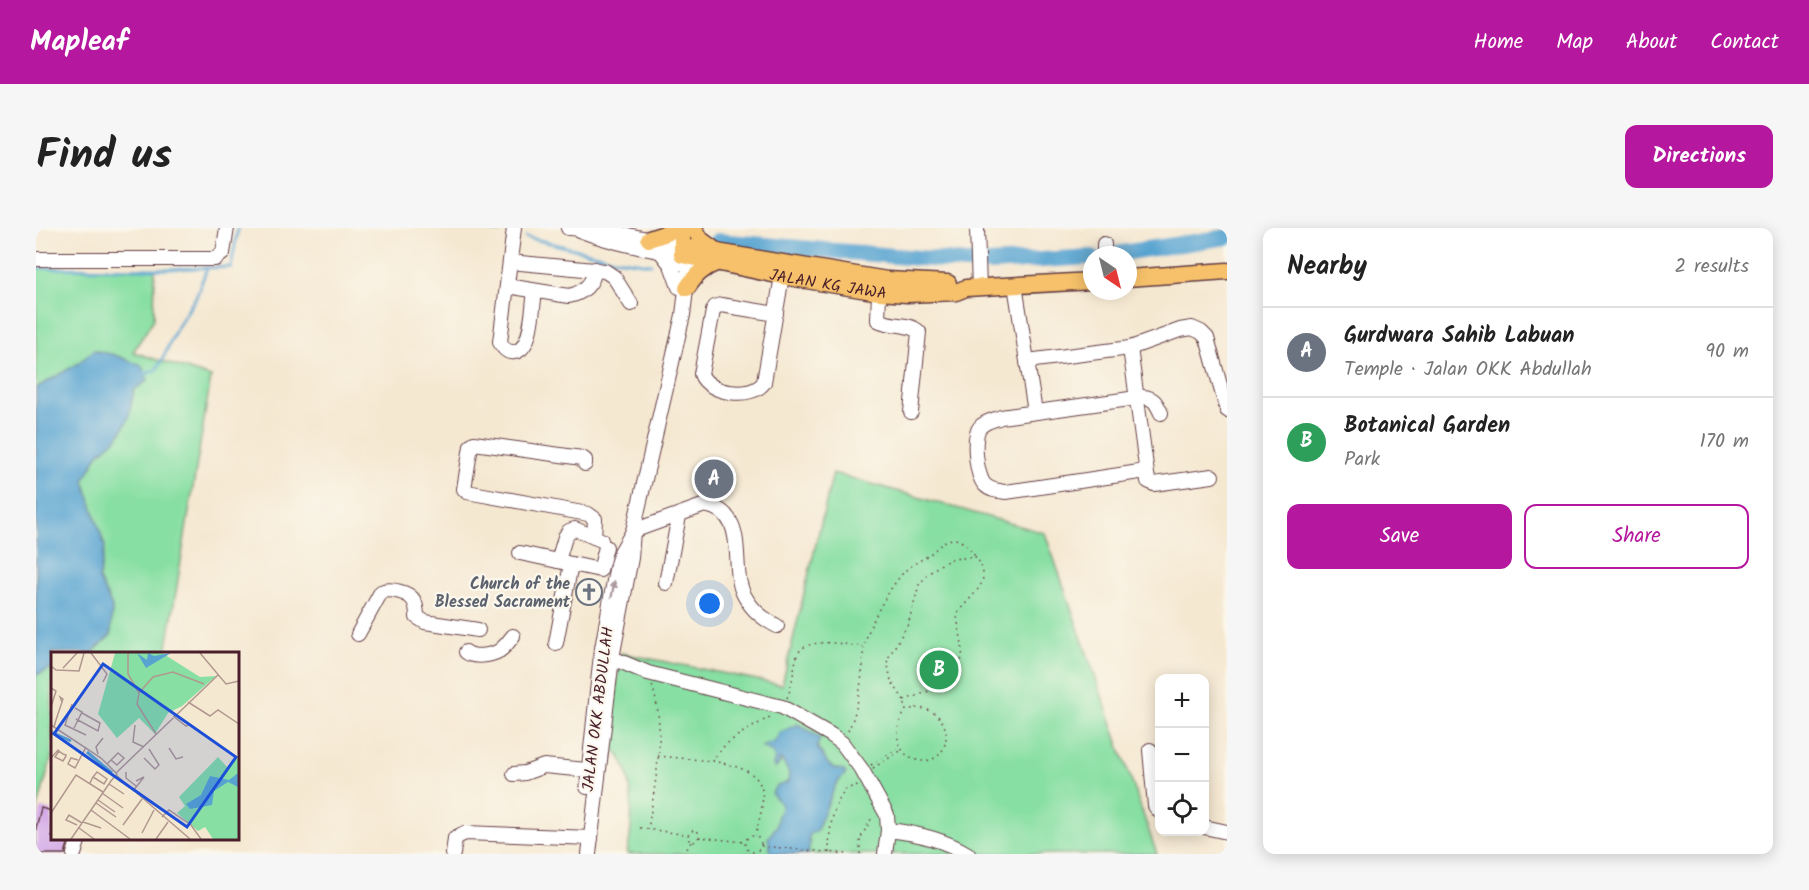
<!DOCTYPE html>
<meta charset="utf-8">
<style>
body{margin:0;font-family:Kalam,sans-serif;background:#f6f6f6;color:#222}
.controls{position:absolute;right:18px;bottom:18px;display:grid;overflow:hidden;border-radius:12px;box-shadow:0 3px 15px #0003}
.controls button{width:54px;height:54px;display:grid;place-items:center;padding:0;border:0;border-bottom:2px solid #e0e0e0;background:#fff;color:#222;font:30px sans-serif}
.compass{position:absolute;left:1047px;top:18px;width:54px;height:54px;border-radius:50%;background:#fff;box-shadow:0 3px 15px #0003;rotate:145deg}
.you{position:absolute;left:674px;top:376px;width:21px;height:21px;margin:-15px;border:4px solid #fff;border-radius:50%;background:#1a73e8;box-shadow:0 0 0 9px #1a73e833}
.badge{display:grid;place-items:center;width:39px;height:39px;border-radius:50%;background:#b5179e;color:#fff;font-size:20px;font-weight:700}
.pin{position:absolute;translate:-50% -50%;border:3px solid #fff;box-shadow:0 2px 6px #0006}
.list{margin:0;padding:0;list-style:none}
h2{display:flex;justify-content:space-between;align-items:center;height:78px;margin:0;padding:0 24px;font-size:26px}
h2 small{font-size:20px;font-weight:400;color:#767676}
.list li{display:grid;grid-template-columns:39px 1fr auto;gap:18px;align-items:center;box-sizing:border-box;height:90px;padding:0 24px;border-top:2px solid #e0e0e0}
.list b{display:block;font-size:22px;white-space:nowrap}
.list p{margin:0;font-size:20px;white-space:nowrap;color:#767676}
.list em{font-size:20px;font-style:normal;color:#767676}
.actions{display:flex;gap:12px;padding:18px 24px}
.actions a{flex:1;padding:14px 0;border:2px solid #b5179e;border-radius:12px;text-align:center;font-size:21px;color:#b5179e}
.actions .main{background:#b5179e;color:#fff}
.icon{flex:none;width:33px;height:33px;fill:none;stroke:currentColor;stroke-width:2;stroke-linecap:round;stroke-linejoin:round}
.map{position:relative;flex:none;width:1191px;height:626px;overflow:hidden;border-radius:12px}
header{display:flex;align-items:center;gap:36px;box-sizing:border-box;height:84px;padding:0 30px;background:#b5179e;color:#fff}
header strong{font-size:28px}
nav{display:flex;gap:33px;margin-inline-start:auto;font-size:21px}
.intro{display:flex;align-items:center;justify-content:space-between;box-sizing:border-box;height:144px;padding:0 36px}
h1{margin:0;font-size:42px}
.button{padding:15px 27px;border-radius:12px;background:#b5179e;color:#fff;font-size:21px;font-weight:700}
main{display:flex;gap:36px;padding:0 36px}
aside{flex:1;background:#fff;border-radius:12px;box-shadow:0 3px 15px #0003}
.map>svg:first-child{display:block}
.green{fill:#87dfa3;stroke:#687f67;stroke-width:1.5}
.water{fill:#58a4d1;stroke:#51627e;stroke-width:1.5}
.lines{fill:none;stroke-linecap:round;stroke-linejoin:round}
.stream{stroke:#58a4d1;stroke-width:3}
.river{stroke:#58a4d1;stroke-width:16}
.building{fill:#d0a4e6}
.minor-casing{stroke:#643d44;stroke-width:16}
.major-casing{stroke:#643d44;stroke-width:19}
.path{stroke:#643d44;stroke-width:1.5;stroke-dasharray:1.5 4.5;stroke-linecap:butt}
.minor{stroke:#fff;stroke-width:14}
.major{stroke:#f6c16b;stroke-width:16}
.oneway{fill:#ae9aa0}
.labels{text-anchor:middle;stroke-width:4.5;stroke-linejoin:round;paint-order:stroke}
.street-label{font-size:16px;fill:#4a1f2b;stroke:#fbf7ec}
.worship-label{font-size:16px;font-weight:bold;fill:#5b616d;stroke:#fbf7ec;text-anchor:end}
.inset-river{fill:none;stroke:#58a4d1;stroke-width:3}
.inset-road{fill:none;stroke:#b1988f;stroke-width:1.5}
.view{fill:#1d4ed8;fill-opacity:0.15;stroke:#1d4ed8;stroke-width:3}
.inset-edge{fill:none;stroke:#4a1f2b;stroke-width:3}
</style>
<header>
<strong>Mapleaf</strong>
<nav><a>Home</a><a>Map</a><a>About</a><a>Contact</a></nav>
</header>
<div class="intro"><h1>Find us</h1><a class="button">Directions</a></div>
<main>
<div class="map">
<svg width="1191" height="626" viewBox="0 0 1191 626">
<rect width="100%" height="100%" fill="#fbf7ec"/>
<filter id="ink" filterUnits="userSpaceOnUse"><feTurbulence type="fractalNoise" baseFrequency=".0167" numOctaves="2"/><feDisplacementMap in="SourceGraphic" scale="12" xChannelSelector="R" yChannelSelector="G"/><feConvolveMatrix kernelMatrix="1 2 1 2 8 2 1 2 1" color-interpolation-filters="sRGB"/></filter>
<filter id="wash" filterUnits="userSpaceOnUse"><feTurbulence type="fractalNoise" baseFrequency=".008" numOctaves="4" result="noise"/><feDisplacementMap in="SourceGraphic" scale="24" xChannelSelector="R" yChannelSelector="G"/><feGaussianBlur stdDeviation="1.35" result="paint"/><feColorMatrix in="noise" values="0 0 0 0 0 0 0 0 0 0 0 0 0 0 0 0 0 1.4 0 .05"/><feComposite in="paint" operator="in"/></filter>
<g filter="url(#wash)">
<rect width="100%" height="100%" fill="#f5e8d1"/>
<g class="green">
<polygon points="0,40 119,41 118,91 97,124 175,149 130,425 16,425 16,528 0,586"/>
<path d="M797,245L1009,305L1121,626H591C597,600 599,552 584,529C581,524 576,519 572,514L585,425L746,457Z"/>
</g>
<g class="water">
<polygon points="58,122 79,127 106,138 112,152 98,162 92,192 82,209 63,226 48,252 69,319 63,351 76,379 75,407 56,425 16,425 16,440 0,447 0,160 41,136"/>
<path d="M762,496L784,510L781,519C787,525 789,535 796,539C802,543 805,539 810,545L800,556L780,604L775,605L772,611L774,614L772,626H735L732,610L740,599L742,587L745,582V576L736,566L739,559L752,554L753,545L745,531L743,532L744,535L739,541L737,537L739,530L735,523L726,519L730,516L737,515L741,510L743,505Z"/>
</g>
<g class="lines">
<g class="stream">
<polyline points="434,0 464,4"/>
<polyline points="490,9 578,31 615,36"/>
<polyline points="0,40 128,41 195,39 202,0"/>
<polyline points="109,146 120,142 128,128 140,101 160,69 171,40"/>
</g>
<g class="river">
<polyline points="681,13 931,34 954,35 1056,29"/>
<polyline points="1072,27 1191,9"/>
</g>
</g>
<g id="blocks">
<polygon class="building" points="5,580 16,583 16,609 34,609 29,626 0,626 0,600"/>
</g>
</g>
<g filter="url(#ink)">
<use href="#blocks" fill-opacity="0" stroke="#643d44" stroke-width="1.5"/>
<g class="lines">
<defs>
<g id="minor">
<path d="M478,0L464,114C467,120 471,125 478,124C497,122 496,78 499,64"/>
<polyline points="532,0 567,2 646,18"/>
<polyline points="941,0 943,60"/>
<path d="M543,2C577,15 611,21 646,27L645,35"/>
<polyline points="1068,16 1068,27"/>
<polyline points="624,23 635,37 643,59"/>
<polyline points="0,31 179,31 187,25 191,0"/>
<polyline points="474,34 569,43 578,49 595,76"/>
<polyline points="979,57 999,184"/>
<path d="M471,58L533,68C547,65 557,56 559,41"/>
<path d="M843,64L842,92C854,99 872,94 883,104L875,184"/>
<path d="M740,86L685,77L679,79L677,83L665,146C672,166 717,172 728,154L746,48"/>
<polyline points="1094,120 1112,253 1118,256 1176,248"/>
<polyline points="991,133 1094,120 1144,102 1156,100 1165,104 1171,110 1191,182"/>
<polyline points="549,236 549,232 546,230 438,215 435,218 428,261 431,264 552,286 559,291 558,309"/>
<path d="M1110,243L970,264C963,263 955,263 949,257C940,248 936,208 944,199C949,193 958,192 965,189L1108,169C1119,170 1121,177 1125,185"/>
<path d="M597,303L669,277C715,285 693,339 708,367C716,382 726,390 741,398"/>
<polyline points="484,325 564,342 570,319"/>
<polyline points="522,333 529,309 533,303 539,301 565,312"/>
<polyline points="630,355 643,288"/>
<path d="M322,406L345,364C354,360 373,364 378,373C380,377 381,385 381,389L389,394L442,402"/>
<polyline points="520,415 535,336"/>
<path d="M430,424C437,430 454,428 463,423C469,419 473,413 477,408"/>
<polyline points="576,430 612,445 746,479 795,507 806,515 826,542 851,587 852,602 849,626"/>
<polyline points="1114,522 1119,578 1124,584"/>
<polyline points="478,546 489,545 508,538 561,543"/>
<polyline points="551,559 565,426 581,336 585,324 596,305"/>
<polyline points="1168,599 1191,604"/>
<path d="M852,602C881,605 907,611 932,626"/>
<polyline points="38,626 43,610"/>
<polyline points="417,626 419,610 429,605 555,610"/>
<polyline points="553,626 576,430 595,330 597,303 647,87 654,28"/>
</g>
<g id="major">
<path id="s1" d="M646,0V27L746,48L843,64L871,66L920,64L930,60L1056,53"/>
<polyline points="658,0 665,12 680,23"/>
<polyline points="613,11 631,5 637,0"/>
<polyline points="656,20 851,52 912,55"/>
<polyline points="1092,50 1191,43"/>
<path d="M651,60C659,48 666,40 680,35"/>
</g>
</defs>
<use href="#minor" class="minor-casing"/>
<use href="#major" class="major-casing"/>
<g class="path">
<path d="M751,470C757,456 757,442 761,428C768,407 810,417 827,418"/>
<path d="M868,472L855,453L851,432L872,396L883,357L891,347L902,338L915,331L940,329C960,357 932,367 921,387C922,400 928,416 926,429C922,454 888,466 868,472L870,482"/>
<path d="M880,480C891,480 902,485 907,495C911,503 911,511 908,519C896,549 841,528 870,482Z"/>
<path d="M812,503C820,486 824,465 826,445C828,436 826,427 828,418C832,398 855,356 870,342C877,336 885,332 893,327C913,309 920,302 939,328"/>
<polyline points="622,528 676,533 689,517 704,506 734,489"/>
<path d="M676,533C730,543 734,556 719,608"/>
<polyline points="835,537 864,519"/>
<polyline points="837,540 866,522"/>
<polyline points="604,600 652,607 657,602 662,604 663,609 658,614 653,612 652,607"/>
<path d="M612,602C619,554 631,504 616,457"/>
<circle cx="717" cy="616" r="8"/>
<polyline points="663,609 708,614"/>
<polyline points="725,618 812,626"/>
<path d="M793,625C793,601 796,578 811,560L823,558"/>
<polyline points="648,626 655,614"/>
<polyline points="824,626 824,611 837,588"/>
</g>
<use href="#minor" class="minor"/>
<use href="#major" class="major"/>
</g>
<defs><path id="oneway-solid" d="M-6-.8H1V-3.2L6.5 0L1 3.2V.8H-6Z" transform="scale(1.5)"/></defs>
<use class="oneway" href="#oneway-solid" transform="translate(577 361) rotate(-80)"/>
</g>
<defs>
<symbol id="church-ring" viewBox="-11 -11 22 22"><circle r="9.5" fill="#fbf7ec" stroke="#6b7280" stroke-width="1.5"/><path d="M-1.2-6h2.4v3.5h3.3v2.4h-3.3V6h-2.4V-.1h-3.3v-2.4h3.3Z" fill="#6b7280"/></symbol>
</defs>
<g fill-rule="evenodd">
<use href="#church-ring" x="538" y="349" width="30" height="30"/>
</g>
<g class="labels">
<g class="street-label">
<text dy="6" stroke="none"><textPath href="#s1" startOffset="176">JALAN KG JAWA</textPath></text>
<text transform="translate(561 481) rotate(-83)" y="6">JALAN OKK ABDULLAH</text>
</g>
<g class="worship-label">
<text x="534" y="361">Church of the<tspan x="534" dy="18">Blessed Sacrament</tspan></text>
</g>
</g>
<g transform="translate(15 424)">
<rect width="188" height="188" fill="#f5e8d1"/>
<path d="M64,1H111L149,25L165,24L131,54L117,61L104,82L88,66L66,86L47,62ZM167,105L176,115L187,105V187H162L154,175L147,179L126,161L134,154L128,145Z" fill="#87dfa3"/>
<path d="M86,1L96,8L97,1L103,4L120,1L95,16ZM187,121V135L177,130L163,139L161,153L139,157L135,152L150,143L159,124L178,128Z" fill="#58a4d1"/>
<path class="inset-river" d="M0,80L20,89M36,100L61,121"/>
<path class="inset-road" d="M40,1L56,22L52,30M77,1V22L88,41M149,1L175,32L188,29M0,14L5,18L28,19L33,1M12,16L26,1M0,36L5,39L0,55M137,50L159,64L167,58L188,72M21,52L14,73L35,83M122,64L135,74L139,72M25,67L47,79L49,71L31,61M0,73L50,106L66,122L59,130M84,73L82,90L93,95M3,75L5,68L12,47L9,45L11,50M23,76L31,60L24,56M105,82L86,52L88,41L102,25L122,20L153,32M118,96L125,107L132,105M47,102L45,95L52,86M0,106L7,98L8,99L12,102L15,103V104L12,109L4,105L8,99M93,106L104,117L108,113L98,97M27,108L20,106L17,112L24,116L35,95M56,112L67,101L73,106L66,113L60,108M75,120V126L85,134M65,121L167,23M65,123L139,187M39,131L42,125L46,120L56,127L53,132L42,125M58,132L73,142M82,139L93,125L85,129M51,141L72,156M47,148L64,160M45,151L65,165M40,158L79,187M0,161L25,123L52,140M111,165L118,158L140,173L150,187M32,170L50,176M26,173L15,168L18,163L31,171M72,173L91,147M28,176L43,187M91,181L103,158M20,187L60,129M105,187L117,170"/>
<path class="view" d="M52,12L185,105L136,175L3,82Z"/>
<rect width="188" height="188" class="inset-edge"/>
</g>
</svg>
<div class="controls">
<button>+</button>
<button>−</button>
<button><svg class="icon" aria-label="locate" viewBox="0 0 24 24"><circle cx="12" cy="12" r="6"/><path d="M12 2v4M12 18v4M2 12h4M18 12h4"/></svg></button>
</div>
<svg class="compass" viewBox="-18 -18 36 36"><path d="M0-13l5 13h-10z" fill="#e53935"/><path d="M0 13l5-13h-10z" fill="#767676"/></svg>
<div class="you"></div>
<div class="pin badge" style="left:678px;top:251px;background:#6b7280">A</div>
<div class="pin badge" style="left:903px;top:442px;background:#2e9e5b">B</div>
</div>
<aside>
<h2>Nearby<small>2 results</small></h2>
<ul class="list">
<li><span class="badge" style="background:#6b7280">A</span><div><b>Gurdwara Sahib Labuan</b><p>Temple · Jalan OKK Abdullah</p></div><em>90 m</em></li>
<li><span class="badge" style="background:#2e9e5b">B</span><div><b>Botanical Garden</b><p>Park</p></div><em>170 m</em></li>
</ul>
<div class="actions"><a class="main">Save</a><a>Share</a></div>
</aside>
</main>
